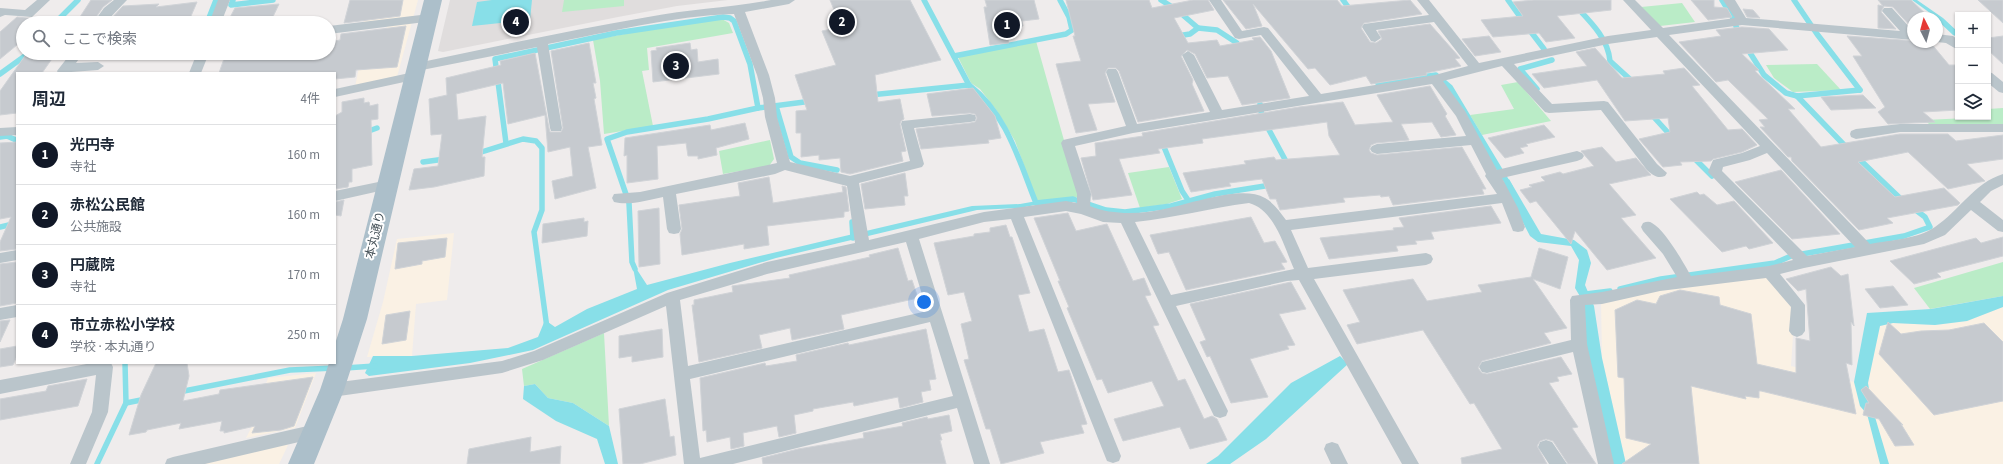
<!DOCTYPE html>
<html lang="ja">
<meta charset="utf-8">
<style>
body{margin:0;font-family:"Source Sans 3","Noto Sans JP",sans-serif;background:#f2f2f3;color:#1f2937}
.controls{position:absolute;right:12px;top:12px;display:grid;overflow:hidden;border-radius:0px;box-shadow:0 1px 3px #0004}
.controls button{width:36px;height:36px;display:grid;place-items:center;padding:0;border:0;border-bottom:1px solid #e0e1e3;background:#fff;color:#1f2937;font:20px sans-serif}
.compass{position:absolute;left:1907px;top:12px;width:36px;height:36px;border-radius:50%;background:#fff;box-shadow:0 1px 3px #0004;rotate:354deg}
.you{position:absolute;left:924px;top:302px;width:14px;height:14px;margin:-10px;border:3px solid #fff;border-radius:50%;background:#1a73e8;box-shadow:0 0 0 6px #1a73e833}
.badge{display:grid;place-items:center;width:26px;height:26px;border-radius:50%;background:#111827;color:#fff;font-size:13px;font-weight:700}
.pin{position:absolute;translate:-50% -50%;border:2px solid #fff;box-shadow:0 1px 4px #0006}
.list{margin:0;padding:0;list-style:none}
h2{display:flex;justify-content:space-between;align-items:center;height:52px;margin:0;padding:0 16px;font-size:17px}
h2 small{font-size:13px;font-weight:400;color:#747a83}
.list li{display:grid;grid-template-columns:26px 1fr auto;gap:12px;align-items:center;box-sizing:border-box;height:60px;padding:0 16px;border-top:1px solid #e0e1e3}
.list b{display:block;font-size:15px;white-space:nowrap}
.list p{margin:0;font-size:13px;white-space:nowrap;color:#747a83}
.list em{font-size:13px;font-style:normal;color:#747a83}
.icon{flex:none;width:22px;height:22px;fill:none;stroke:currentColor;stroke-width:2;stroke-linecap:round;stroke-linejoin:round}
.map{position:relative;flex:none;width:2003px;height:464px;overflow:hidden}
.search{position:absolute;background:#fff;box-shadow:0 1px 3px #0004;left:16px;top:16px;width:320px;height:44px;display:flex;align-items:center;gap:10px;box-sizing:border-box;padding:0 14px;border-radius:22px;color:#747a83;font-size:15px}
.panel{position:absolute;background:#fff;box-shadow:0 1px 3px #0004;left:16px;top:72px;width:320px;height:292px;border-radius:0px}
.map>svg:first-child{display:block}
.commercial{fill:#faf1e4}
.education{fill:#e0dddd}
.green{fill:#baecc7}
.water{fill:#88dfe8}
.lines{fill:none;stroke-linecap:round;stroke-linejoin:round}
.stream{stroke:#88dfe8;stroke-width:5.5}
.building{fill:#c6cacf;stroke:#d0d3d7}
.minor{fill:#bac5cb;fill-rule:evenodd}
.primary{fill:#acbfca;fill-rule:evenodd}
.labels{text-anchor:middle;stroke-width:4;stroke-linejoin:round;paint-order:stroke}
.street-label{font-size:12px;fill:#455158;stroke:#fff}
</style>
<div class="map">
<svg width="2003" height="464" viewBox="0 0 2003 464">
<rect width="100%" height="100%" fill="#efecec"/>
<g class="commercial">
<polygon points="370,0 418,0 397,77 355,87 362,52 382,49 388,22 363,24"/>
<polygon points="454,233 447,300 416,304 412,356 367,357 383,302 397,239"/>
<polygon points="1768,275 1795,306 1791,366 1854,382 1868,383 1880,326 1893,323 1935,325 1967,321 2003,307 2003,464 1626,464 1602,358 1601,301 1662,288"/>
<polygon points="316,373 295,428 246,438 252,426 268,378"/>
<polygon points="289,443 279,464 202,464"/>
</g>
<polygon class="education" points="450,0 728,0 677,6 618,17 443,52 438,51"/>
<g class="green">
<polygon points="564,0 624,0 624,6 562,12"/>
<polygon points="1682,3 1695,22 1660,26 1641,7"/>
<polygon points="722,19 729,23 733,33 647,48 649,70 642,71 653,126 604,134 600,81 593,40 667,26"/>
<polygon points="1036,41 1080,197 1037,201 1015,141 997,111 980,89 971,83 958,57"/>
<polygon points="1817,64 1841,90 1793,92 1774,78 1766,65"/>
<polygon points="1518,82 1551,121 1482,135 1470,115 1514,109 1501,85"/>
<polygon points="2003,108 2003,125 1930,125 1925,120 1988,117 1988,109"/>
<polygon points="770,140 774,159 769,166 723,174 719,151"/>
<polygon points="1169,167 1182,199 1167,204 1140,208 1128,173"/>
<polygon points="2003,262 2003,296 1930,309 1914,288"/>
<polygon points="604,333 609,426 573,403 548,398 535,384 524,386 522,369"/>
</g>
<g class="water">
<polygon points="492,0 532,0 530,20 472,26 477,2"/>
<polygon points="1912,0 1917,0 1943,18 1958,32 1958,37 1953,35 1937,20 1937,18"/>
<polygon points="1509,179 1541,234 1574,240 1587,250 1591,263 1585,285 1594,306 1602,358 1626,464 1613,464 1584,345 1584,303 1575,288 1579,260 1571,246 1538,242 1530,236 1503,184"/>
<polygon points="1037,201 1045,203 1020,208 977,210 776,258 668,290 533,350 470,363 369,376 365,373 373,356 412,356 508,348 538,337 545,320 555,327 587,309 637,289 632,262 647,285 730,263 972,206 1020,204"/>
<polygon points="2003,296 2003,307 1967,321 1935,325 1893,323 1880,326 1868,383 1872,407 1889,464 1880,464 1867,414 1860,406 1854,382 1867,313 1931,309"/>
<polygon points="1340,356 1348,364 1266,439 1230,464 1206,464 1218,456 1291,383"/>
<polygon points="535,384 548,398 573,403 609,426 618,464 605,464 597,439 556,421 523,399 524,386"/>
</g>
<g class="lines">
<g class="stream">
<polyline points="233,0 231,5 273,0"/>
<path d="M924,0L969,85C1007,114 1019,161 1036,203"/>
<polyline points="1161,0 1177,10 1198,28 1217,30 1237,43 1239,50"/>
<polyline points="1343,0 1351,11"/>
<polyline points="1508,0 1523,21"/>
<path d="M1570,0C1586,18 1608,36 1610,61L1633,82"/>
<polyline points="1722,0 1733,18 1739,34"/>
<polyline points="1794,0 1817,34 1860,90"/>
<polyline points="55,23 78,0"/>
<polyline points="207,23 216,0"/>
<polyline points="1528,28 1544,49"/>
<polyline points="1177,36 1190,34 1198,28"/>
<polyline points="1747,48 1764,75 1786,93 1797,96 1860,90"/>
<polyline points="954,56 1066,34 1072,30 1069,17 1060,0"/>
<polyline points="0,74 29,53"/>
<polyline points="1374,79 1378,83 1436,75 1450,87 1510,187"/>
<polyline points="1537,89 1520,69 1552,60"/>
<polyline points="870,95 969,85"/>
<polyline points="1797,96 1848,149"/>
<polyline points="1260,104 1262,117 1288,165"/>
<polyline points="776,106 791,157 800,163 837,170"/>
<polyline points="758,108 812,101"/>
<polyline points="1651,114 1672,137"/>
<polyline points="366,132 377,128"/>
<polyline points="0,137 7,136 16,140 14,149"/>
<polyline points="1162,142 1182,191 1188,200"/>
<polyline points="506,143 495,59 616,33 723,17 730,18 734,21 750,64 758,108 708,119 627,132 607,139 629,203 632,262 635,269"/>
<polyline points="475,154 523,139 536,141 542,148 542,210 534,232 547,328"/>
<polyline points="1856,156 1903,201"/>
<polyline points="1693,157 1712,176"/>
<polyline points="423,162 445,159"/>
<polyline points="1036,203 1073,199 1106,210 1125,212 1171,206 1215,194 1271,185"/>
<polyline points="852,222 853,238"/>
<polyline points="0,227 17,223"/>
<polyline points="1620,289 1661,279 1775,263 1791,256 1904,236 1930,227 1925,217 1913,208"/>
<polyline points="1586,294 1610,291"/>
<polyline points="345,368 375,366"/>
<polyline points="179,392 290,370 335,368"/>
<polyline points="126,403 146,399"/>
<polyline points="97,464 126,403 125,363"/>
</g>
</g>
<g class="building">
<polygon points="91,0 112,0 103,7 92,23 90,19 78,20"/>
<polygon points="350,0 403,0 400,16 344,23"/>
<polygon points="830,0 910,0 941,60 875,75 878,102 900,99 904,119 901,121 900,124 906,151 901,152 903,161 850,174 841,172 840,158 819,160 819,155 801,157 801,133 796,133 796,111 807,110 795,75 836,65 822,31 841,27"/>
<polygon points="985,0 1034,0 1039,19 1022,21 1023,26 1004,27 1009,43 990,45 984,7 987,7"/>
<polygon points="1066,0 1149,0 1152,8 1193,0 1208,0 1214,10 1174,18 1188,43 1217,40 1220,46 1254,40 1252,38 1260,37 1271,51 1290,98 1242,105 1228,76 1207,78 1195,54 1187,50 1181,56 1193,80 1192,84 1204,111 1138,122 1119,71 1116,68 1108,68 1105,73 1115,102 1088,104 1097,130 1076,133 1056,64 1081,61 1073,36 1075,36"/>
<polygon points="1223,0 1337,0 1342,6 1410,0 1422,14 1364,23 1361,28 1370,42 1376,43 1382,39 1378,31 1430,24 1460,58 1455,59 1461,66 1426,73 1427,75 1371,84 1366,76 1330,85 1315,68 1308,69 1253,4 1262,26 1246,29"/>
<polygon points="1534,0 1611,0 1611,10 1557,16 1575,38 1546,42 1539,33 1493,37 1481,20 1523,16 1513,2"/>
<polygon points="1691,0 1714,0 1714,7 1727,8 1732,17 1708,20"/>
<polygon points="1878,0 1911,0 1930,18 1913,18 1913,29 1893,7 1884,6 1881,12 1896,29 1878,28 1878,5 1883,6"/>
<polygon points="1978,0 2003,0 2003,23"/>
<polygon points="197,2 188,23 107,23 123,6 159,4 156,7"/>
<polygon points="279,4 270,23 227,23 235,8"/>
<polygon points="1743,9 1753,10 1760,18 1747,17"/>
<polygon points="17,17 47,20 43,23 23,23 23,40 0,59 0,32"/>
<polygon points="406,26 397,67 356,70 355,77 335,79 335,73 219,73 226,53 329,53 329,42 340,40 341,34"/>
<polygon points="1742,27 1769,29 1788,50 1742,54 1759,70 1755,71 1795,109 1788,109 1821,147 1900,134 1948,134 1956,141 2003,135 2003,159 1967,164 1985,181 1948,189 1908,152 1858,162 1895,197 1944,188 1960,203 1958,205 1887,218 1893,223 1859,230 1792,161 1791,157 1788,157 1760,127 1765,127 1759,120 1768,119 1728,80 1716,82 1679,42 1721,36 1716,30"/>
<polygon points="1489,36 1501,52 1475,56 1462,39"/>
<polygon points="1847,36 1930,42 1949,65 1958,65 1958,110 1923,112 1935,122 1888,124 1878,112 1885,107 1853,56 1862,56"/>
<polygon points="2003,36 2003,64 1988,50 1988,38"/>
<polygon points="589,43 596,83 593,83 596,98 594,99 602,145 588,147 596,188 555,199 552,181 573,176 570,147 548,152 545,115 508,124 503,83 456,94 458,120 486,116 482,157 485,157 484,176 434,187 409,190 414,169 438,166 442,134 431,135 429,99 447,95 446,78 501,65 500,61 535,53 549,128 550,132 561,132 563,128 551,51"/>
<polygon points="690,43 691,50 697,49 698,62 718,59 719,74 653,82 651,51 657,50 656,48"/>
<polygon points="1595,48 1622,78 1665,74 1663,71 1684,68 1700,85 1692,86 1728,130 1742,129 1757,145 1742,152 1713,159 1711,161 1680,162 1682,165 1663,167 1639,139 1670,132 1668,118 1625,121 1597,80 1544,88 1532,74 1587,66 1576,52"/>
<polygon points="27,53 56,53 42,73 17,73 17,113 0,115 0,91"/>
<polygon points="1430,86 1447,114 1445,116 1456,135 1441,137 1432,122 1401,124 1409,140 1376,143 1371,145 1369,150 1371,153 1377,155 1462,147 1486,189 1482,189 1484,194 1393,205 1389,196 1381,197 1380,195 1343,198 1345,202 1280,210 1276,199 1270,199 1262,179 1229,183 1231,186 1191,192 1183,173 1246,164 1244,161 1274,157 1276,160 1340,155 1329,136 1327,122 1202,139 1203,143 1158,149 1160,153 1119,159 1132,195 1093,200 1081,158 1096,156 1095,143 1096,143 1143,136 1142,133 1299,107 1343,102 1355,125 1393,122 1377,95"/>
<polygon points="973,88 995,116 1001,138 988,140 989,143 921,149 916,129 970,123 975,122 977,118 975,114 970,113 932,116 927,94"/>
<polygon points="1863,95 1876,108 1831,110 1821,97"/>
<polygon points="364,98 364,103 369,102 370,106 378,104 378,119 371,120 372,165 352,169 352,182 349,182 348,187 335,189 335,116 342,112 342,102"/>
<polygon points="745,123 749,139 716,148 717,155 698,159 698,156 688,156 686,143 657,146 658,179 627,183 627,155 624,156 625,138 710,125 711,130"/>
<polygon points="1544,125 1555,137 1526,144 1528,146 1520,148 1524,153 1505,158 1488,138"/>
<polygon points="17,142 17,249 0,251 0,242 11,217 0,219 0,143"/>
<polygon points="1602,147 1616,162 1636,158 1651,175 1609,184 1636,215 1621,218 1656,258 1607,270 1575,231 1571,244 1536,201 1530,203 1520,190 1532,187 1529,185 1545,181 1541,177 1560,172 1563,174 1594,166 1581,151"/>
<polygon points="1781,170 1840,234 1792,239 1735,182"/>
<polygon points="905,173 908,196 904,196 905,205 865,209 861,184"/>
<polygon points="769,177 773,203 843,192 842,186 846,187 849,211 844,212 844,217 767,226 769,245 744,249 744,244 682,255 680,234 682,229 679,205 740,196 738,183"/>
<polygon points="1697,192 1700,195 1704,194 1717,205 1734,201 1773,243 1749,249 1746,246 1722,252 1670,199"/>
<polygon points="344,200 341,216 335,215 335,202"/>
<polygon points="1491,206 1501,223 1431,232 1434,239 1415,241 1417,244 1396,246 1398,251 1329,259 1320,238 1394,230 1393,228 1404,227 1399,218"/>
<polygon points="659,208 660,264 639,267 638,211"/>
<polygon points="1068,213 1076,231 1107,224 1133,281 1144,278 1151,295 1145,296 1159,325 1153,326 1178,381 1185,379 1204,419 1212,416 1217,419 1227,440 1190,449 1180,427 1123,441 1114,419 1164,406 1152,381 1108,393 1102,379 1097,380 1067,308 1069,307 1058,281 1060,281 1034,218"/>
<polygon points="1251,217 1264,243 1275,241 1287,262 1281,263 1285,269 1186,290 1169,252 1158,254 1150,235"/>
<polygon points="584,218 584,222 588,221 587,236 542,243 543,224"/>
<polygon points="1006,225 1010,237 1012,237 1030,293 1018,295 1029,332 1044,329 1058,372 1069,370 1087,424 1081,425 1084,433 1040,442 1044,453 1001,464 990,429 986,429 964,360 969,359 961,324 972,321 964,292 948,295 934,243 974,236 974,234 990,232 990,228"/>
<polygon points="2003,237 2003,256 1937,273 1941,277 1914,284 1890,261 1976,238 1981,243"/>
<polygon points="447,238 445,257 422,261 422,264 395,269 398,243"/>
<polygon points="898,248 908,281 912,280 918,298 841,315 844,329 792,340 790,328 759,335 762,348 699,362 692,305 694,305 694,300 733,292 732,286 790,278 789,275 870,257 869,255"/>
<polygon points="1539,248 1568,257 1560,289 1533,279 1567,328 1544,333 1551,343 1482,361 1478,368 1482,373 1487,374 1561,357 1572,374 1557,377 1559,381 1549,383 1578,427 1572,428 1596,464 1568,464 1553,441 1546,439 1540,441 1537,446 1547,464 1462,464 1461,458 1502,449 1474,403 1470,404 1423,330 1357,344 1347,325 1360,322 1343,290 1413,279 1427,301 1482,292 1478,285 1531,277"/>
<polygon points="17,262 17,303 0,306 0,264"/>
<polygon points="1831,267 1841,276 1848,274 1854,326 1851,322 1852,365 1846,363 1856,414 1761,391 1759,391 1759,398 1745,396 1746,399 1691,386 1699,464 1622,464 1651,444 1626,438 1624,378 1618,377 1615,310 1637,300 1656,304 1660,296 1680,290 1719,297 1720,305 1751,314 1757,364 1796,373 1796,338 1810,341 1806,289 1798,291 1786,279"/>
<polygon points="1291,282 1306,309 1279,314 1295,345 1287,346 1289,349 1250,359 1268,397 1231,403 1210,356 1207,357 1200,342 1206,340 1190,304"/>
<polygon points="1893,286 1908,305 1880,308 1865,289"/>
<polygon points="410,311 406,340 382,344 386,315"/>
<polygon points="10,320 0,342 0,321"/>
<polygon points="1888,322 1901,334 1921,331 1949,330 1984,323 2003,342 2003,401 1934,415 1879,354"/>
<polygon points="662,329 663,357 632,362 632,356 619,358 619,336"/>
<polygon points="926,329 936,379 929,380 931,390 921,392 923,402 900,408 898,397 854,406 853,402 813,409 813,411 794,415 796,433 779,437 777,426 743,433 744,446 731,449 730,437 707,442 706,430 703,431 700,378 765,363 766,366 797,361 796,355 848,343 849,345"/>
<polygon points="17,346 17,356 13,365 0,367 0,349"/>
<polygon points="156,363 187,363 189,376 183,401 219,394 220,390 313,377 294,426 281,430 252,433 255,426 224,433 224,431 220,431 222,421 179,429 181,423 147,430 146,432 129,435 141,395"/>
<polygon points="87,379 78,406 0,420 0,399 46,391 48,386"/>
<polygon points="1866,386 1903,425 1901,424 1914,445 1895,446 1879,419 1863,415 1866,403 1869,403 1861,390"/>
<polygon points="665,399 670,437 674,436 676,455 640,464 623,464 619,409"/>
<polygon points="949,415 952,431 940,434 942,440 940,440 946,464 763,464 762,458 798,449 864,438 863,433 903,426 902,423 927,417 928,419"/>
<polygon points="531,437 530,452 561,446 560,464 467,464 469,449"/>
</g>
<g class="lines">
<g class="minor">
<polygon points="37,0 50,0 32,17 5,15 0,17 0,8 25,10"/>
<polygon points="114,0 127,0 105,23 93,23 104,8"/>
<polygon points="218,0 230,0 221,23 193,23 195,20 211,18"/>
<path d="M771,0H795L789,4L745,12L769,75L775,98L777,117L790,162L850,176L910,161L901,124L902,121L970,114L975,115L976,118L975,121L970,122L914,128L924,164L922,167L859,183L869,240L984,212L1066,201L1077,203V194L1061,143L1063,140L1126,126L1106,72L1108,69H1116L1118,72L1137,124L1210,112L1182,55L1188,51L1194,55L1222,110L1309,96L1261,35L1239,39L1235,38L1209,0H1221L1242,31L1264,27L1268,28L1321,94L1435,75L1468,66L1434,22L1376,30L1381,38L1375,42L1371,41L1362,27L1364,24L1429,15L1417,0H1429L1479,63L1608,36L1651,30L1623,0H1635L1663,28L1735,18L1723,0H1735L1746,18L1900,31L1882,11L1884,8H1892L1913,31V40L1742,25L1669,35L1870,244C1891,240 1918,239 1935,227C1959,211 1974,183 2003,174V185L1991,191L1980,202L2003,220V232L1998,231L1971,210L1945,235L1924,244L1804,268L1780,274L1805,305V331L1802,335L1797,337L1792,335L1789,331L1791,307L1766,278L1660,291L1602,304L1585,305L1587,344L1614,464H1598L1573,352L1487,373L1482,372L1479,367L1482,362L1571,340L1570,300L1572,296L1602,292L1677,277L1663,254L1643,231L1641,227L1643,223C1646,222 1649,221 1652,223C1665,230 1683,262 1691,276L1769,266L1793,260L1708,172L1713,160L1742,153L1760,146L1657,37L1608,44L1514,64L1552,104L1604,101L1608,102L1657,164L1667,173L1665,176C1657,179 1653,175 1647,170L1601,110L1549,113L1545,112L1502,66L1443,81L1465,111L1497,170L1577,151L1582,153L1584,156L1582,159L1577,161L1502,178L1518,208L1525,227L1523,231L1518,232L1513,231L1502,203L1291,230L1308,268L1426,253L1431,255L1433,259L1431,263L1426,265L1314,279L1419,464H1402L1299,280L1287,281L1176,306L1228,411L1226,416L1220,418L1214,416L1121,223L1103,222L1081,214L1066,211L1024,217L1121,456L1119,461L1113,463L1107,461L1105,456L1011,219L984,222L919,239L990,464H974L957,408L733,464H684L666,306L543,360L502,373L332,397L326,395L324,390L326,385L332,383L502,361L534,351L667,293L767,262L855,243L847,186L785,170L775,174L676,194L681,229L679,233L674,234L669,233L667,229L663,197C648,200 629,206 614,202L612,198L614,194L640,192L777,163L765,117L763,98L757,75L734,14C671,16 610,32 548,44L562,128L561,131H551L550,128L537,47L417,71L411,67L417,63C494,47 570,30 648,17C689,9 730,8 771,0ZM1432,84L1456,116L1466,136L1377,144L1372,146L1370,149L1372,152L1377,154L1471,145L1486,174L1485,176L1497,194L1286,220C1280,212 1274,203 1265,198C1242,185 1194,203 1169,208C1144,214 1114,216 1090,206L1091,194L1075,146L1133,133ZM1767,153L1855,247L1807,256L1722,171L1723,167L1750,160ZM1249,203C1275,210 1284,247 1294,269L1171,295L1135,222C1174,218 1210,208 1249,203ZM906,242L927,311L688,366L680,300L767,274ZM930,322L953,396L700,458L690,379Z"/>
<polygon points="429,14 433,15 435,18 433,21 329,34 329,26"/>
<polygon points="1937,34 1953,36 1958,40 1958,50 1946,43 1937,42"/>
<polygon points="71,53 83,53 76,63 98,62 104,66 98,70 58,73 57,71"/>
<polygon points="178,53 190,53 187,59 179,59"/>
<polygon points="197,53 209,53 201,73 189,73"/>
<polygon points="414,72 418,73 420,76 418,79 335,97 335,89"/>
<polygon points="1988,72 1992,73 2003,82 2003,93 1999,92 1988,83"/>
<polygon points="1900,124 2003,124 2003,132 1900,132 1856,139 1851,137 1850,134 1851,131 1856,129"/>
<polygon points="17,127 17,135 0,136 0,128"/>
<polygon points="388,180 393,182 395,185 393,188 335,201 335,191"/>
<polygon points="17,250 17,260 0,263 0,253"/>
<polygon points="17,305 17,317 0,320 0,308"/>
<polygon points="92,363 111,363 113,367 108,412 86,464 70,464 92,412 96,375 0,394 0,380"/>
<polygon points="316,424 322,426 324,431 322,436 316,438 205,464 165,464 167,459 173,457"/>
<polygon points="1546,440 1552,442 1567,464 1549,464 1538,447 1540,442"/>
<polygon points="1332,442 1338,444 1348,464 1331,464 1324,449 1326,444"/>
</g>
<polygon class="primary" points="424,0 442,0 367,319 344,390 314,464 288,464 320,390 329,363 335,363 335,344 343,319"/>
</g>
<g class="labels">
<g class="street-label">
<text transform="translate(375 235) rotate(-76)" y="4">本丸通り</text>
</g>
</g>
</svg>
<div class="controls">
<button>+</button>
<button>−</button>
<button><svg class="icon" aria-label="layers" viewBox="0 0 24 24"><path d="M12 4l9 5-9 5-9-5zM3 14l9 5 9-5"/></svg></button>
</div>
<svg class="compass" viewBox="-18 -18 36 36"><path d="M0-13l5 13h-10z" fill="#e53935"/><path d="M0 13l5-13h-10z" fill="#747a83"/></svg>
<div class="you"></div>
<div class="pin badge" style="left:1007px;top:25px">1</div>
<div class="pin badge" style="left:842px;top:22px">2</div>
<div class="pin badge" style="left:676px;top:66px">3</div>
<div class="pin badge" style="left:516px;top:22px">4</div>
<div class="search"><svg class="icon" aria-label="search" viewBox="0 0 24 24"><circle cx="10" cy="10" r="6"/><path d="M15 15l6 6"/></svg>ここで検索</div>
<section class="panel">
<h2>周辺<small>4件</small></h2>
<ul class="list">
<li><span class="badge">1</span><div><b>光円寺</b><p>寺社</p></div><em>160 m</em></li>
<li><span class="badge">2</span><div><b>赤松公民館</b><p>公共施設</p></div><em>160 m</em></li>
<li><span class="badge">3</span><div><b>円蔵院</b><p>寺社</p></div><em>170 m</em></li>
<li><span class="badge">4</span><div><b>市立赤松小学校</b><p>学校 · 本丸通り</p></div><em>250 m</em></li>
</ul>
</section>
</div>
